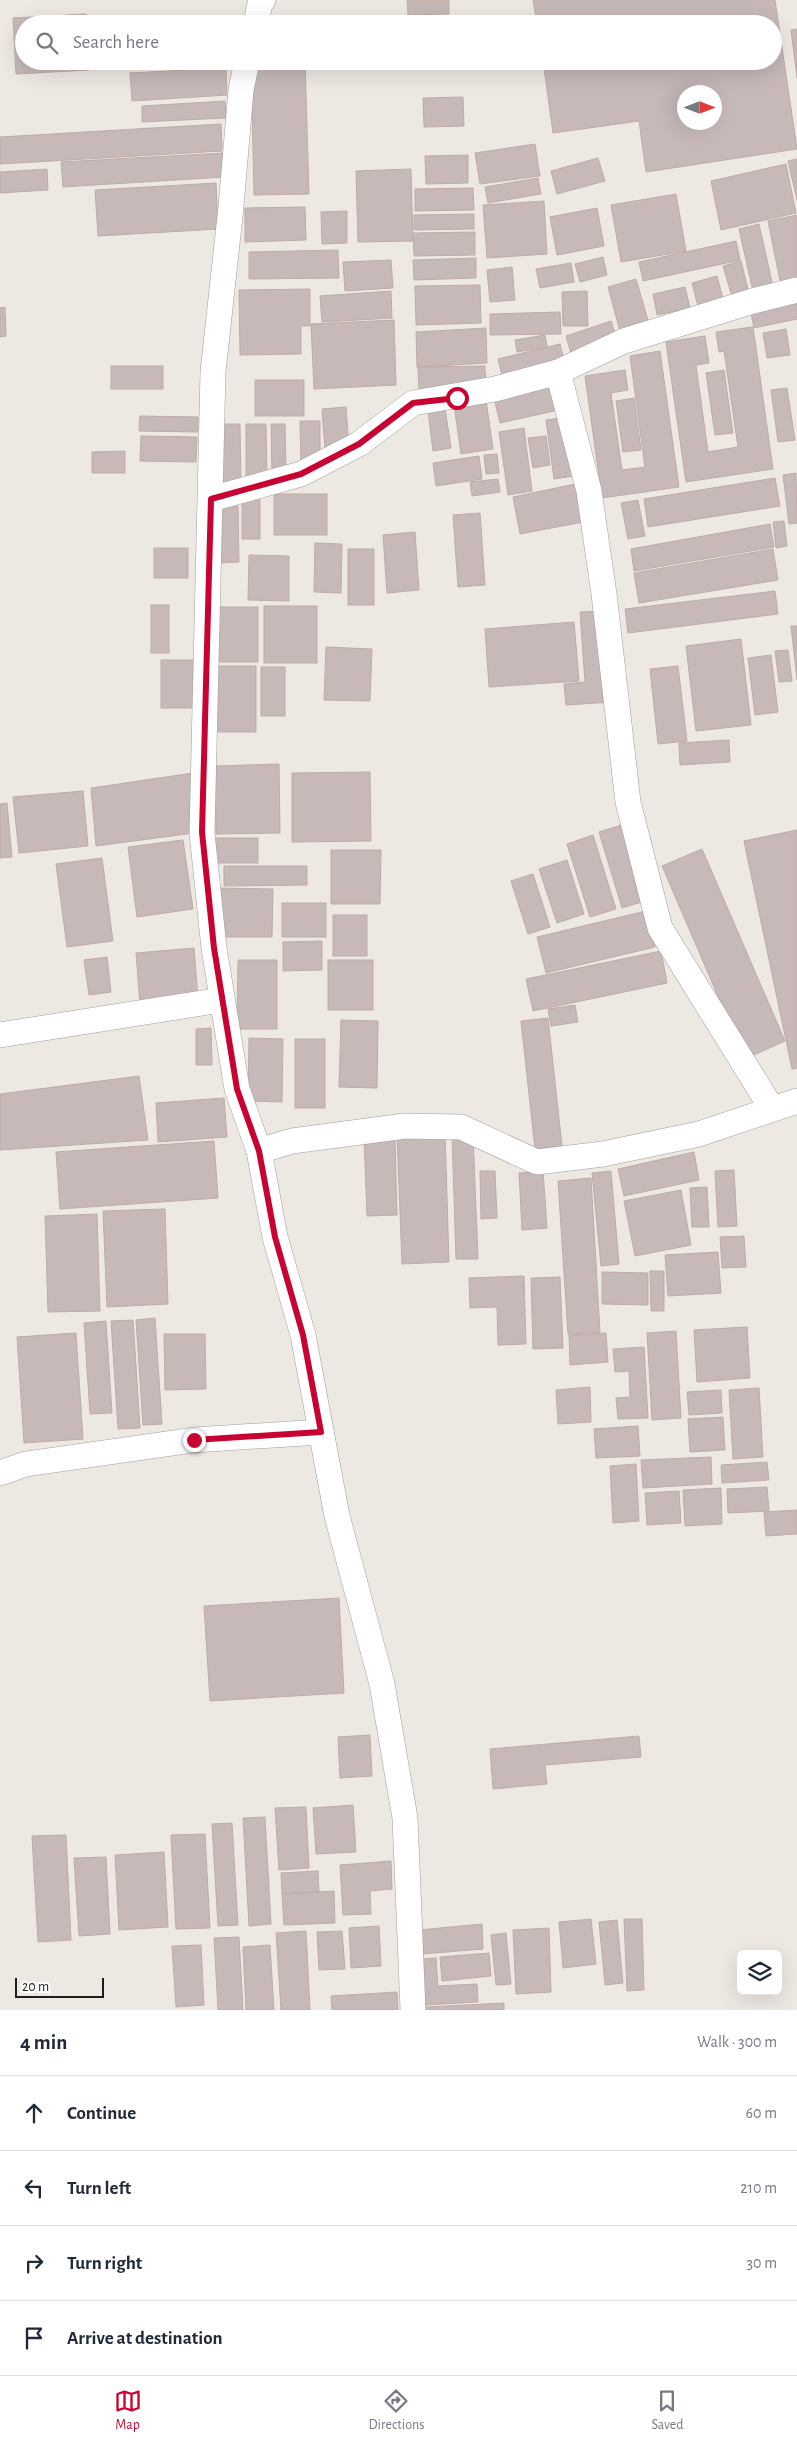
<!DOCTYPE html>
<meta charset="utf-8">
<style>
body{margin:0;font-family:"Alegreya Sans",sans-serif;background:#f2f2f3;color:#1f2937}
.controls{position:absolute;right:15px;bottom:15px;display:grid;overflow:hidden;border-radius:8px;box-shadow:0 5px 20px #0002}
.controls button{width:45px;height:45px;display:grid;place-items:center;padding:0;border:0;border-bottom:1px solid #e0e1e3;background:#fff;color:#1f2937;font:25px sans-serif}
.compass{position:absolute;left:677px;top:85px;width:45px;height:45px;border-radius:50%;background:#fff;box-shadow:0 5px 20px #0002;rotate:90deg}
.scale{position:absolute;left:15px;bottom:12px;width:89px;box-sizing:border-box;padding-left:5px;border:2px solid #1d1d1d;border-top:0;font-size:14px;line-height:18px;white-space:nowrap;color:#1d1d1d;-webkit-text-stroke:4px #fff;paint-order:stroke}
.stop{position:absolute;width:15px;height:15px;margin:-11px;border:4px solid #c80332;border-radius:50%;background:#fff}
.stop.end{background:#c80332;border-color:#fff;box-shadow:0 1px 5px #0008}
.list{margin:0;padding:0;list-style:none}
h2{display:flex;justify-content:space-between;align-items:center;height:65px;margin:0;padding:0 20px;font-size:21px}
h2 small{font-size:16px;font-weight:400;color:#747a83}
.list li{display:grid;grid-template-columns:32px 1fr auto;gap:15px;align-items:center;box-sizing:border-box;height:75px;padding:0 20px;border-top:1px solid #e0e1e3}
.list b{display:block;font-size:19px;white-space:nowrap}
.list em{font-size:16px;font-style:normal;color:#747a83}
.icon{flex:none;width:28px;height:28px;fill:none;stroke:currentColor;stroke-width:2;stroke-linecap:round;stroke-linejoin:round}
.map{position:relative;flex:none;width:797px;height:2010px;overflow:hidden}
.search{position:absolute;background:#fff;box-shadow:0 5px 20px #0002;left:15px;right:15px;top:15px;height:55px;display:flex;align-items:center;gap:12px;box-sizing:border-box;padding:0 18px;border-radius:28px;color:#747a83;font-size:19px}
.sheet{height:365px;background:#fff}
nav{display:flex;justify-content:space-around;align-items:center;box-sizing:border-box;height:70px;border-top:1px solid #e0e1e3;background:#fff;font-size:14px;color:#747a83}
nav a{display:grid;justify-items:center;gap:2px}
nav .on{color:#c80332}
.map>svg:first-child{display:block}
.building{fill:#c6b9b7;stroke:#c0aba6;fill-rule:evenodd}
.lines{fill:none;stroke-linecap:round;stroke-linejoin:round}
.minor-casing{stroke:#9e9e9e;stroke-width:26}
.minor{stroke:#fff;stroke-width:25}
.route{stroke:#c80332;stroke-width:6}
</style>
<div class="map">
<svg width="797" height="2010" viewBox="0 0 797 2010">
<rect width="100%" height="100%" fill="#eee8e3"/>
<g class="building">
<polygon points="407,0 449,0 449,14 408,15"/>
<path d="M533,0H775L797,149L646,172L639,121L553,133L543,61H773V24H537ZM684,92H714V122H684Z"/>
<polygon points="86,14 86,24 24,24 24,61 88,61 89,70 16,74 13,18"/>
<polygon points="797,29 797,78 791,30"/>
<polygon points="251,61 305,61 309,194 254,195"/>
<polygon points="226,68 227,95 132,101 130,73"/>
<polygon points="463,97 464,126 424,127 423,98"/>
<polygon points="225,101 226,118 142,122 142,106"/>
<polygon points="221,124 222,151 0,164 0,137"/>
<polygon points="535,144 540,176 480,184 475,153"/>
<polygon points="223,153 224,177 63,187 61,162"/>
<polygon points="468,155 468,183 426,184 425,156"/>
<polygon points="598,158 605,181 557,194 551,171"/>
<polygon points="797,159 797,200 788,161"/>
<polygon points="786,164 796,213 721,230 711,181"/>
<polygon points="47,169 48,190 0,193 0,172"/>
<polygon points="411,169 413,241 358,242 356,171"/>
<polygon points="538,178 541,194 488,203 485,187"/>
<polygon points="216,183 218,229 98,236 95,190"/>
<polygon points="473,188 474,210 415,211 415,189"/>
<polygon points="676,194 686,251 621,262 611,205"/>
<polygon points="544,201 547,254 487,258 483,205"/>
<polygon points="305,207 306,240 245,242 245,208"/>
<polygon points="597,208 604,246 557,255 550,217"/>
<polygon points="347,211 347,243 322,244 321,212"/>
<polygon points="474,214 474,229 414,230 414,215"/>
<polygon points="797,215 797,283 781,286 768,221"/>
<polygon points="759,224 774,291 754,296 739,229"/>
<polygon points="475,232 475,255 414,256 413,233"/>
<polygon points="736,241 740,260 643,281 639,262"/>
<polygon points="338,250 339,278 249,279 249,252"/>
<polygon points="603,257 607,275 580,282 575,264"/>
<polygon points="476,258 476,278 414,280 413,260"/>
<polygon points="391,260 393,288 345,291 343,262"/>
<polygon points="741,261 750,298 734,303 723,266"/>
<polygon points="571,263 574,282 540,288 536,269"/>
<polygon points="512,267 515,300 490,302 487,270"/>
<polygon points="717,276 724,303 699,310 692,283"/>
<polygon points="636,279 650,327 621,335 608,287"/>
<polygon points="480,285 481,323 416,325 415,286"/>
<polygon points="685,287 690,308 657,315 653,294"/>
<polygon points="310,289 310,326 301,326 301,354 240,355 239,290"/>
<polygon points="391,291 392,318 322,322 320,296"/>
<polygon points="587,291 588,326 563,326 562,292"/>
<polygon points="797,298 797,319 754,328 750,308"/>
<polygon points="5,307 6,336 0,337 0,308"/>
<polygon points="560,312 561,334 490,335 490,314"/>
<polygon points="394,320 396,385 314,389 311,324"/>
<polygon points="611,321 618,342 572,357 566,336"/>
<polygon points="753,327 773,469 686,482 666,342 705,336 709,363 696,365 708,452 738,447 724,351 719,352 716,332"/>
<polygon points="486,328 487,363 417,367 416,332"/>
<polygon points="786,329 790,355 767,358 763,333"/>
<polygon points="545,335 547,347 517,352 515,340"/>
<polygon points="560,344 565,364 503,380 498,359"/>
<polygon points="660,351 679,487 602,498 585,376 625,370 628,390 611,393 622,470 645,467 630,356"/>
<rect x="111" y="366" width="52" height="23"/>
<polygon points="485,366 486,390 419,392 418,367"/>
<polygon points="724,370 733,433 715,435 706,373"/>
<rect x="255" y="380" width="49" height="36"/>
<polygon points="556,380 563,409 500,423 493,394"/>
<polygon points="787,388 795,440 778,442 771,390"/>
<polygon points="634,398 641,450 623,452 616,401"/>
<polygon points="486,400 493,449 461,454 454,405"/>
<polygon points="346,407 349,447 325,449 322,409"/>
<polygon points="445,408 451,448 433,451 428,411"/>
<polygon points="140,416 198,417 198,432 139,431"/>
<polygon points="566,417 574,476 554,479 546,420"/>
<polygon points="300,421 320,421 320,462 301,462"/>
<polygon points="216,424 240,424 241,483 217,483"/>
<polygon points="246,424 266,424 267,478 246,478"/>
<polygon points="271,424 285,424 286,475 272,476"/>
<polygon points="524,428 532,491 508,495 499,432"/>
<polygon points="141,436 197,437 196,462 140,461"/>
<polygon points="546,436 550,465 533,468 528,438"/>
<polygon points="125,451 125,473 92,473 92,452"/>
<polygon points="497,454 499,473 486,474 484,455"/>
<polygon points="479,456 482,479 436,486 433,463"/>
<polygon points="796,473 797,523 789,524 783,475"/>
<polygon points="775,478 780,506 648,527 644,499"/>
<polygon points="498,479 500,492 472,496 470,482"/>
<polygon points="580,483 588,521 520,534 513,497"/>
<rect x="274" y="494" width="53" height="41"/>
<rect x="242" y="500" width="18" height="39"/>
<polygon points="638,500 645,536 628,539 621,503"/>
<polygon points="218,506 238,506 239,562 218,563"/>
<polygon points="480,513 485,585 458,587 453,515"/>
<polygon points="784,521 787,546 776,548 773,522"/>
<polygon points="770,524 774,547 634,571 631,549"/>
<polygon points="415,532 419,590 387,593 383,535"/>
<polygon points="315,543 342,544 341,593 314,592"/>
<rect x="154" y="548" width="34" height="30"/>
<rect x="348" y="549" width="26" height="56"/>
<polygon points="773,549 778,580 639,603 634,573"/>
<polygon points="249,555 289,556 289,601 248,600"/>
<polygon points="775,591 778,614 628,633 625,609"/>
<rect x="151" y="605" width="18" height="48"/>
<rect x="264" y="606" width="53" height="57"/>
<rect x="217" y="607" width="41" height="55"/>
<polygon points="605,611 612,702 566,705 564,684 585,682 580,612"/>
<polygon points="574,622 579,681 489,687 485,629"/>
<polygon points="791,626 797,626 797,680"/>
<polygon points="741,639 751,725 696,731 686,646"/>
<polygon points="326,647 372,649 370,701 324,700"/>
<polygon points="788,650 792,681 779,682 775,651"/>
<polygon points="771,655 778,712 755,715 748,658"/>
<rect x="161" y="660" width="33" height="48"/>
<rect x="214" y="666" width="42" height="66"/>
<polygon points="678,666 687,741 658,744 650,669"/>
<rect x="261" y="667" width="24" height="49"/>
<polygon points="729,740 730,762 680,765 679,743"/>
<polygon points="279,764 280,833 216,834 215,766"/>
<polygon points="370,772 371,841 292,842 292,773"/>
<polygon points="193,773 194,833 96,846 91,788"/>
<polygon points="83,791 88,846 19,853 13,797"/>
<polygon points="7,803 12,857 0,858 0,804"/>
<polygon points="625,824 648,900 622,908 599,832"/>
<polygon points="797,830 797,1068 792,1069 744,841"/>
<polygon points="593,835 616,909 590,917 567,844"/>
<rect x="213" y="838" width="45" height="25"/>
<polygon points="183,840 193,909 137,917 128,847"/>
<polygon points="702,849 785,1041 745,1059 662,866"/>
<polygon points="331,850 381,850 380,904 331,904"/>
<polygon points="102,858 113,941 67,947 56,864"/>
<polygon points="567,860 584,914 557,923 539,869"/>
<polygon points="224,866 307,866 307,885 224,886"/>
<polygon points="533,874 550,927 528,934 511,881"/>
<polygon points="220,888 273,889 272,937 219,937"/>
<rect x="282" y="903" width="44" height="34"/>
<polygon points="646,911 655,947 546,973 537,937"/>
<rect x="333" y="915" width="34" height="41"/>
<polygon points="322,941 322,970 283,971 283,942"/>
<polygon points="194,948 198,999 140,1004 136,953"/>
<polygon points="661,951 667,983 533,1011 526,979"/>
<polygon points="107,957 111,992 89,995 84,960"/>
<polygon points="238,960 277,960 277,1029 237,1029"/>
<rect x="328" y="960" width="45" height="50"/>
<polygon points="575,1005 578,1022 551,1026 548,1009"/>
<polygon points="548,1018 562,1146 535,1149 521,1021"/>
<polygon points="341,1020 378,1021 377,1088 339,1087"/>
<polygon points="211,1028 212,1065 196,1065 196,1029"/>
<polygon points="249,1038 283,1039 282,1102 248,1101"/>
<rect x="295" y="1039" width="30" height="69"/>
<polygon points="139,1076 148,1140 0,1150 0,1094"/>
<polygon points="224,1098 227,1137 158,1142 156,1103"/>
<polygon points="445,1133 449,1262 402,1264 397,1134"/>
<polygon points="473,1135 478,1259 456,1259 452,1136"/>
<polygon points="364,1139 395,1139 397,1215 367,1216"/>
<polygon points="214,1141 218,1198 60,1209 56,1152"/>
<polygon points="694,1152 699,1180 624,1196 618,1169"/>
<polygon points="734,1170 737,1226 718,1227 715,1171"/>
<polygon points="480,1171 495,1171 497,1218 481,1219"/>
<polygon points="543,1171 547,1228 522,1230 519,1173"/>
<polygon points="611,1171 619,1264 601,1266 592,1173"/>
<polygon points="591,1178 600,1332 568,1334 558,1181"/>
<polygon points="707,1187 709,1227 692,1227 690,1188"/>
<polygon points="681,1190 691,1245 635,1256 624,1201"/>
<polygon points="165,1209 168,1304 107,1307 103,1211"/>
<polygon points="97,1214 100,1311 48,1312 45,1216"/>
<polygon points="744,1236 746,1267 722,1268 720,1237"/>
<polygon points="718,1252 721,1293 668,1296 665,1255"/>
<polygon points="650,1271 664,1271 664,1311 651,1311"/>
<polygon points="602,1272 648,1273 648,1305 602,1304"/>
<polygon points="524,1276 526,1344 498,1345 497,1307 470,1308 469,1278"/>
<polygon points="560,1277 563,1348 533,1349 531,1278"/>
<polygon points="155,1318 162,1424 143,1425 136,1320"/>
<polygon points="133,1320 140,1428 118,1429 111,1321"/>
<polygon points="106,1321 112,1413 90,1414 84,1323"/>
<polygon points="747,1327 750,1378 697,1382 694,1330"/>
<polygon points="676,1331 681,1418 652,1420 647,1333"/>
<polygon points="76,1333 83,1439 24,1443 17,1337"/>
<polygon points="606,1333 608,1362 570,1365 569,1335"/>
<polygon points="164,1334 205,1334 206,1389 165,1390"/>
<polygon points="644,1347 648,1418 618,1419 616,1398 630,1397 629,1371 615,1372 613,1349"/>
<polygon points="590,1387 591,1422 558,1424 556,1390"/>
<polygon points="759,1388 763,1457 733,1459 729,1390"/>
<polygon points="721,1390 722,1413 689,1415 687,1392"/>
<polygon points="723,1417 725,1450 690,1452 688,1419"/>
<polygon points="638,1426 640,1456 596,1458 594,1429"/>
<polygon points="711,1457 712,1484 643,1488 641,1460"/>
<polygon points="767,1462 769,1480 722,1483 721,1465"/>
<polygon points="636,1464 639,1521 613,1523 610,1466"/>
<polygon points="767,1487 769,1511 728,1513 727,1489"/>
<polygon points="721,1488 722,1524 685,1526 683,1490"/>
<polygon points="679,1491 681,1523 647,1525 645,1493"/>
<polygon points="797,1510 797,1534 766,1536 764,1512"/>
<polygon points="339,1598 344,1693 210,1701 204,1606"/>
<polygon points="370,1735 372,1776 340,1778 338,1737"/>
<polygon points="639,1736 641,1757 545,1765 547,1784 493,1789 490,1749"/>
<polygon points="353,1805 356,1852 316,1854 313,1808"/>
<polygon points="306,1807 309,1868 279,1870 275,1808"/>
<polygon points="265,1817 271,1924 249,1926 243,1818"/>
<polygon points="232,1823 238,1925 218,1926 212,1824"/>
<polygon points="205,1834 210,1928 176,1929 171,1835"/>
<polygon points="66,1835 71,1940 38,1942 32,1836"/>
<polygon points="164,1852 168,1927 119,1930 115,1855"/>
<polygon points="106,1857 110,1934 79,1936 74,1858"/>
<polygon points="391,1861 392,1889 370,1891 371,1914 343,1915 340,1865"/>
<polygon points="318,1871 319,1892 282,1894 281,1873"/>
<polygon points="334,1891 335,1923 284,1925 282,1894"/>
<polygon points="591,1919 596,1964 563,1968 559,1922"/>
<polygon points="624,1919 642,1919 644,1990 627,1991"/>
<polygon points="617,1920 623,1983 605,1985 599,1922"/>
<polygon points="482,1924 483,1949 422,1954 419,1930"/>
<polygon points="379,1926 381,1966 351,1968 349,1928"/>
<polygon points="549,1928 551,1992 516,1994 513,1930"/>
<polygon points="306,1931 310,2010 281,2010 276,1933"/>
<polygon points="342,1931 345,1969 319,1970 317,1932"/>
<polygon points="506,1933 511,1984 496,1985 491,1935"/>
<polygon points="239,1937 243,2010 218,2010 214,1938"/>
<polygon points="201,1945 204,2005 176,2007 172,1946"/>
<polygon points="270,1945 274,2010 246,2010 243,1947"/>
<polygon points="489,1953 491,1976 442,1981 440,1957"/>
<polygon points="436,1958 438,1986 477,1984 478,2002 425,2005 422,1959"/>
<polygon points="397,1992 398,2010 332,2010 331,1996"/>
<polygon points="504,2003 504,2010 426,2010 426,2007"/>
</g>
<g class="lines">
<defs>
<g id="minor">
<polyline points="256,24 260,3 263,0"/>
<polyline points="247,61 241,90 231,207 213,372 202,833 214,948 237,1089 259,1151 275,1237 303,1335 337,1516 382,1684 405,1818 413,2010"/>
<polyline points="558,372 589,491 604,594 628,802 660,928 772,1109"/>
<polyline points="211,499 301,474 359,444 413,403 495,389 558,372 624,341 753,301 797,290"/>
<polyline points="0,1035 221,1000"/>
<polyline points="259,1151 292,1141 405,1126 461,1127 537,1162 603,1154 699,1134 797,1101"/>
<polyline points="0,1473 26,1464 194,1440 321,1432"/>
</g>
</defs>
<use href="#minor" class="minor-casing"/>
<use href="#minor" class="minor"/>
</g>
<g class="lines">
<polyline class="route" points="194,1440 321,1432 303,1335 275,1237 259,1151 237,1089 214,948 202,832 211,499 301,474 359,444 413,403 457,398"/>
</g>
</svg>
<div class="controls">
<button><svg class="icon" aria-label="layers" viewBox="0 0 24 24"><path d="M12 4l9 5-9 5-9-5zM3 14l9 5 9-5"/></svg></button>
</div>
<svg class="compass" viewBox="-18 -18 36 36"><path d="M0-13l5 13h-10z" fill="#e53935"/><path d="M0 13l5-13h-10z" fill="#747a83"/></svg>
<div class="scale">20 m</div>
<div class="stop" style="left:457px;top:398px"></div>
<div class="stop end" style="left:194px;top:1440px"></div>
<div class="search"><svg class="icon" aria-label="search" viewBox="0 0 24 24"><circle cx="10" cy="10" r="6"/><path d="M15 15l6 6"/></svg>Search here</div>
</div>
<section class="sheet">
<h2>4 min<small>Walk · 300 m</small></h2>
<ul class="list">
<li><svg class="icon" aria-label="ahead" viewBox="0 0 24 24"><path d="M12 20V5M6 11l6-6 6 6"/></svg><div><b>Continue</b></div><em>60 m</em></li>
<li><svg class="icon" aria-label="left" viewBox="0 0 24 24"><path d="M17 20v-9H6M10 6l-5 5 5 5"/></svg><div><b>Turn left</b></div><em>210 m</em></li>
<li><svg class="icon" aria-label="right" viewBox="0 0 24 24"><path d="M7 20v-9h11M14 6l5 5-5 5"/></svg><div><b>Turn right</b></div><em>30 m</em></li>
<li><svg class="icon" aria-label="arrive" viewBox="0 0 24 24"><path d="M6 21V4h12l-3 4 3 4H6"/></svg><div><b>Arrive at destination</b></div></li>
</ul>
</section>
<nav>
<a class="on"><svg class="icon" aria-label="map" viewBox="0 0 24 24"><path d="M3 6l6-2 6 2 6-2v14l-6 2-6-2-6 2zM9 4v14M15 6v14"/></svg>Map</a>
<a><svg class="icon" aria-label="directions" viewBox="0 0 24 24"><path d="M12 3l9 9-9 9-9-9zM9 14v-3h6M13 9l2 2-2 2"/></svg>Directions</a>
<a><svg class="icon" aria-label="saved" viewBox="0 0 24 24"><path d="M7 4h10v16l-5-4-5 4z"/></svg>Saved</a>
</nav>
